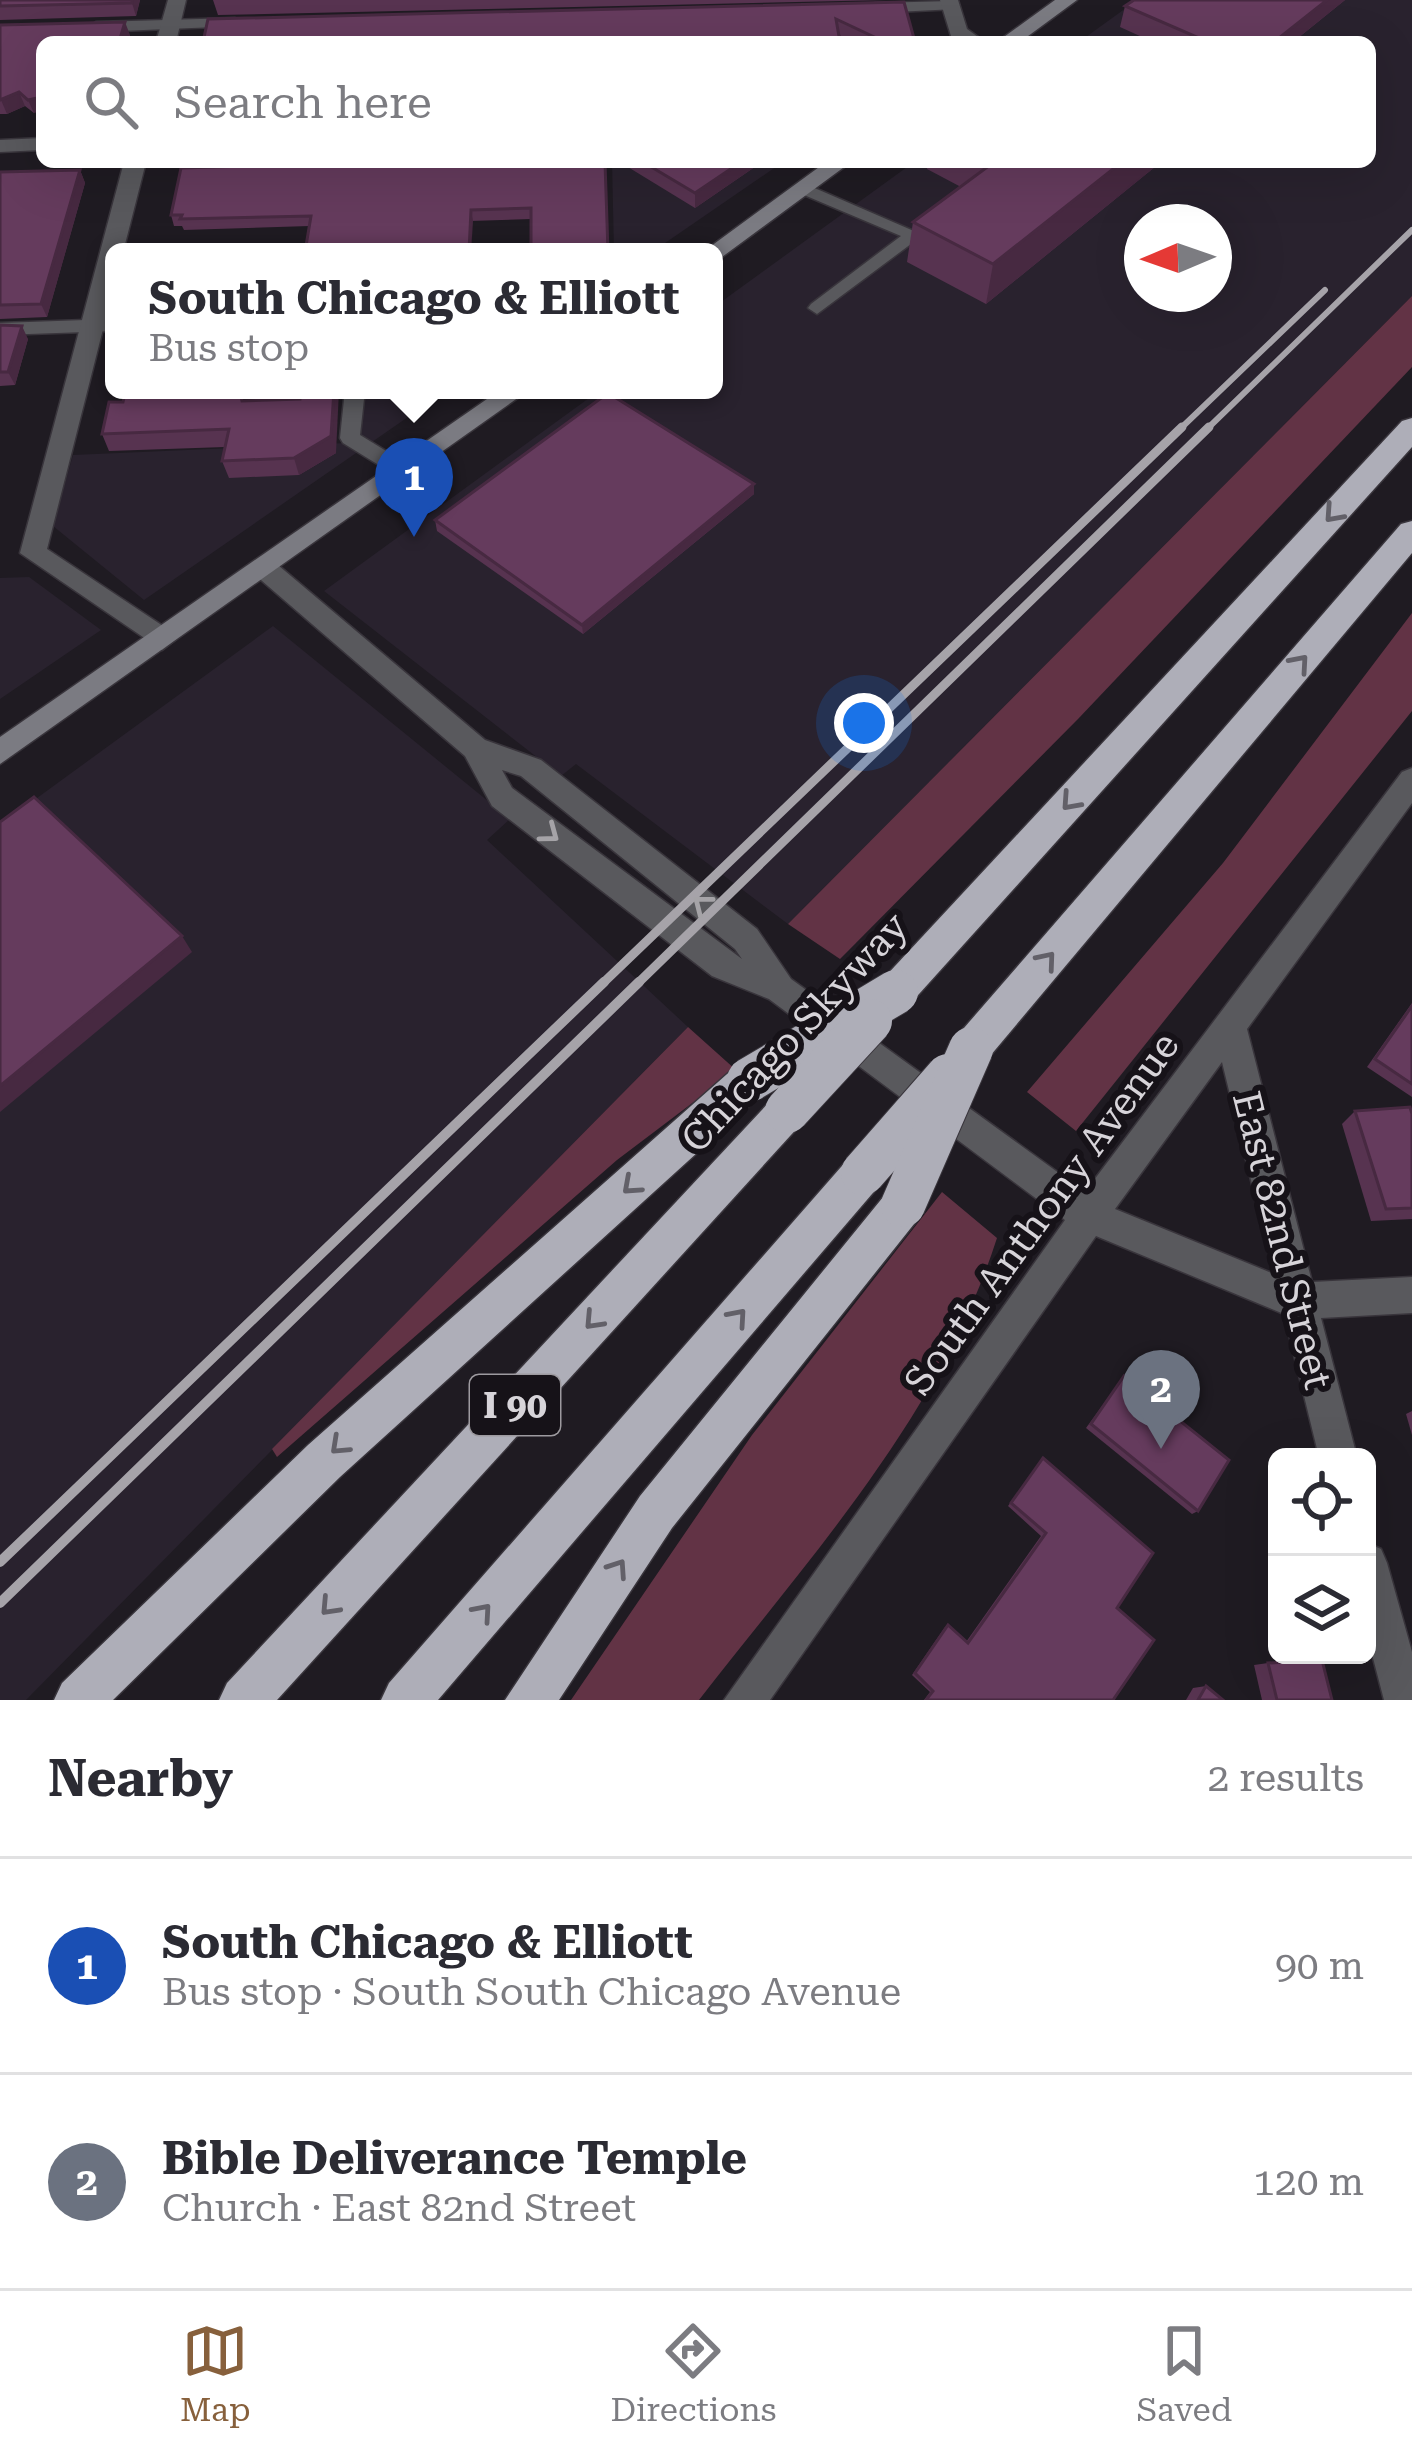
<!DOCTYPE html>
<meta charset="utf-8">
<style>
body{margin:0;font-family:"Roboto Serif",serif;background:#f2f2f3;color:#2b2b33}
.controls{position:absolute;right:36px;bottom:36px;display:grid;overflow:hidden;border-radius:18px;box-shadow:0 12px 48px #0002}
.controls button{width:108px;height:108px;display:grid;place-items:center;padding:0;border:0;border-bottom:3px solid #e1e1e2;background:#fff;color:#2b2b33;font:60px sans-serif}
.compass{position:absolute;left:1124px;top:204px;width:108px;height:108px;border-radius:50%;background:#fff;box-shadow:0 12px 48px #0002;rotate:268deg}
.you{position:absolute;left:864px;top:723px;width:42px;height:42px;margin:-30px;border:9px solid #fff;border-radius:50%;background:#1a73e8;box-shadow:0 0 0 18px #1a73e833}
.badge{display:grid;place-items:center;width:78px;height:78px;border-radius:50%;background:#87603c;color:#fff;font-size:39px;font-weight:700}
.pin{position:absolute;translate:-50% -99px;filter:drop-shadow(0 3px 6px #0008)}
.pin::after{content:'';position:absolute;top:63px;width:42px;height:36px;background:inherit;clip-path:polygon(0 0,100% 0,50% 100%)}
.popup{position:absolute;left:105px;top:243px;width:618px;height:156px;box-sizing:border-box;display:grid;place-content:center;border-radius:18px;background:#fff;filter:drop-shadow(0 3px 9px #0005);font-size:39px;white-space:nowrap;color:#7c7c81}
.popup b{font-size:45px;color:#2b2b33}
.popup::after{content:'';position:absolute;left:50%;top:100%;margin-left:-24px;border:24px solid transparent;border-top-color:#fff}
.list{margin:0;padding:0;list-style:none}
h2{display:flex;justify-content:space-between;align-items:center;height:156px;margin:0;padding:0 48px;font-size:51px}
h2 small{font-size:39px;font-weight:400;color:#7c7c81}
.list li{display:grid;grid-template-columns:78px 1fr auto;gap:36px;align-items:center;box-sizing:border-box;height:216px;padding:0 48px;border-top:3px solid #e1e1e2}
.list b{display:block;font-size:45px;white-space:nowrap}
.list p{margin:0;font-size:39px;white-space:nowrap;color:#7c7c81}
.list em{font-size:39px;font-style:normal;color:#7c7c81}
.icon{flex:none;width:66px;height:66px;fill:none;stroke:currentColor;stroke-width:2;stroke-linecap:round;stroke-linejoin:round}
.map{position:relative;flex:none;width:1412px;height:1700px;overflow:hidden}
.search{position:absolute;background:#fff;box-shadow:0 12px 48px #0002;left:36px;right:36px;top:36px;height:132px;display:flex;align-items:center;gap:30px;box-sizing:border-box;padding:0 42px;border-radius:18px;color:#7c7c81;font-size:45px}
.sheet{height:588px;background:#fff}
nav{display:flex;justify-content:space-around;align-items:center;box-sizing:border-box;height:168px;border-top:3px solid #e1e1e2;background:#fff;font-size:33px;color:#7c7c81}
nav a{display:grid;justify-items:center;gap:6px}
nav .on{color:#87603c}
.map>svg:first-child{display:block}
.built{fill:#29222e;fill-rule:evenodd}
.green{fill:#623345}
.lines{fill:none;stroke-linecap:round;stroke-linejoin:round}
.service-casing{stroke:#39353c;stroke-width:3}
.minor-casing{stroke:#39353c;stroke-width:3}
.secondary-casing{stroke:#39353c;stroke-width:3}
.motorway-casing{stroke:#39353c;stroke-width:3}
.service{fill:#59595d;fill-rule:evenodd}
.minor{fill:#59595d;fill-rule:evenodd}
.secondary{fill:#7b7b82;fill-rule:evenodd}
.motorway{fill:#aeaeb8;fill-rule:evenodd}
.rail-far2{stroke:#a6a3a9;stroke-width:6}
.rail-far1{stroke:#a6a3a9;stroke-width:9}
.rail{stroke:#a6a3a9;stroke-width:10}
.motorway-bridge-casing{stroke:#39353c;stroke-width:46;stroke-linecap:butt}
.motorway-bridge{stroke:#aeaeb8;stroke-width:44}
.wall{fill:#573350}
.shaded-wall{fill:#472941}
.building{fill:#653b5d;stroke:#472941;stroke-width:3}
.oneway{stroke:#626068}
.oneway2{stroke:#a5a3a7}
.labels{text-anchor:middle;stroke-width:12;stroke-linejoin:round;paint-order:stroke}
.shield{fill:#161218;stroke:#9d9a9f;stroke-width:3}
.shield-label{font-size:36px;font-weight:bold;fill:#d7d4d9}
.street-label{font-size:39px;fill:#d7d4d9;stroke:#161218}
</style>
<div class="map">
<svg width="1412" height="1700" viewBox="0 0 1412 1700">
<rect width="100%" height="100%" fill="#1f1b22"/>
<g class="built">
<path d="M1137,0H1412V296L788,924L576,764L561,776L324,591L600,390H714V307L914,162H1370V42H1079ZM1142,222H1214V294H1142Z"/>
<polygon points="612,162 783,162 652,252 614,252"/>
<polygon points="355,390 447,390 144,600 53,526 73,455 347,443"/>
<polygon points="29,577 101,630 0,699 0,578"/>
<polygon points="273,626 510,819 487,840 688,1027 26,1700 0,1700 0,825"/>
</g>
<g class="green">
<polygon points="1412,296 1412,367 1078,719 846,953 840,959 788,924"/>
<polygon points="1412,613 1412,711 1076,1131 1027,1092 1223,863"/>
<polygon points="688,1027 736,1070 617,1160 277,1457 272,1449"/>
<path d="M942,1192L997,1238C941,1414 810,1557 699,1700H571L752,1435Z"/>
</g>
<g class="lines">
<defs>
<g id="service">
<polygon points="951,1 956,3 956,9 875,13 867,8 875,3"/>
<polygon points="235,18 243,23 240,26 96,32 88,27 96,22"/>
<polygon points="803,183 923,235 817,314 808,308 811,304 901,236 797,192 797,184"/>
<polygon points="114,319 114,331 0,335 0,323"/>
<polygon points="345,390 365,390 360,435 409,465 409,475 395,475 343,443 340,438"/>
</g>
<g id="minor">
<polygon points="168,0 186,0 176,42 156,42"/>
<polygon points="940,0 958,0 967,29 985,42 961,42 951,36"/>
<polygon points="42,138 42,150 0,152 0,140"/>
<polygon points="124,162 146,162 123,252 114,252 114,286 47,549 172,632 176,639 162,650 20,553"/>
<path d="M263,557L272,560L485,740L541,760L757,929L791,979L1085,1192L1402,772L1412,768V803L1247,1029L1312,1282L1412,1277V1313L1321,1318L1357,1457H1319L1284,1314L1096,1236L770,1700H724L1065,1220L769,999L712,976L492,806L465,756L254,574L250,567ZM502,770L521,776L735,949L742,959L512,788ZM1222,1062L1274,1274L1115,1209Z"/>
<polygon points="1367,1543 1381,1549 1387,1563 1412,1652 1412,1700 1384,1700 1367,1635"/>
</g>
<g id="secondary">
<polygon points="1055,0 1077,0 1020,42 997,42"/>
<polygon points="826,162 851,162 722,257 714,259 714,252 703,252"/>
<polygon points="500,390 529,390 0,764 0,737"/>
</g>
<g id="motorway">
<polygon points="1412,418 1412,447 910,1004 896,1009 882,1004 877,992 882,980 1402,421"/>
<polygon points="1412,521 1412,553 985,1062 971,1067 957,1062 951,1049 957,1036 1401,524"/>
<polygon points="749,1062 763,1067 769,1080 763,1093 340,1477 113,1700 54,1700 62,1683 308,1445 735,1067"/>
<polygon points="787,1092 801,1098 807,1111 801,1124 277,1700 219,1700 227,1683 773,1098"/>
<polygon points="863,1153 878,1159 884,1173 878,1187 438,1700 381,1700 389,1683 848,1159"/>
<polygon points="903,1185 918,1191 924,1205 918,1219 672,1528 559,1700 505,1700 640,1496 888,1191"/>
</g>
</defs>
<use href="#service" class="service-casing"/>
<use href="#minor" class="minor-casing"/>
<use href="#secondary" class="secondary-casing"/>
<use href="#motorway" class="motorway-casing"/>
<use href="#service" class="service"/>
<use href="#minor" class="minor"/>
<use href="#secondary" class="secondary"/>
<use href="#motorway" class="motorway"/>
<g class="rail-far2">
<polyline points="1179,430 1325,290"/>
<polyline points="1206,430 1412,230"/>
</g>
<g class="rail-far1">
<polyline points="601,985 1182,427"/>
<polyline points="636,985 1209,427"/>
</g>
<g class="rail">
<polyline points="0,1562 604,982"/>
<polyline points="0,1603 639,982"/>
</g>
<defs>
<g id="motorway-bridge">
<polyline points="749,1080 896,992"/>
<polyline points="787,1111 870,1021"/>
<polyline points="863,1173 948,1076"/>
<polyline points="903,1205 971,1049"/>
</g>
</defs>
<use href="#motorway-bridge" class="motorway-bridge-casing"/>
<use href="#motorway-bridge" class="motorway-bridge"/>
</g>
<g class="wall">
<polygon points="0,0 140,0 136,16 0,20"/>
<polygon points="213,0 887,0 218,15"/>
<polygon points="1134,0 1345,0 1293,42 1153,42 1120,27 1125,6"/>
<polygon points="904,2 915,42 853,42 839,35 208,19"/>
<polygon points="0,25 130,35 128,42 42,42 34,113 25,106 7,114 0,114"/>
<polygon points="605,162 531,219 184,230 182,226 174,226 171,215"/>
<polygon points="623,162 762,162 695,208 623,164"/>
<polygon points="928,162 1161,162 986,304 907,262 913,222 961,187 927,169"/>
<polygon points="80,170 85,183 47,317 0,319 0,172"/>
<polygon points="0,325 28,339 15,385 0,386"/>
<polygon points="243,401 336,453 299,475 229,478 222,461 225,447 109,451 102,434"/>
<polygon points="754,484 754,494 583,634 437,531 435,520"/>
<polygon points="1412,1003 1412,1097 1367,1067"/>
<polygon points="1355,1111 1412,1114 1412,1219 1371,1221 1342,1124"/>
<polygon points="1124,1376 1198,1511 1192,1514 1086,1428"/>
<polygon points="1412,1411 1412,1435 1406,1414"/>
<polygon points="1043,1458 1117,1608 1113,1700 924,1700 930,1692 912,1675 945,1627 948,1625 966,1642 1041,1536 1008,1506"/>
<polygon points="1268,1663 1332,1700 1262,1700 1254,1665"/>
<polygon points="1206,1686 1223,1700 1186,1700 1193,1688"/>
</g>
<g class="shaded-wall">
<polygon points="132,0 140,0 136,16 132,3"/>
<polygon points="1327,0 1345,0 1293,42 1274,42"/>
<polygon points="125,22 130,35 128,42 119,42"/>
<polygon points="19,92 25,106 7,114 1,100"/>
<polygon points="42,97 42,111 34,113 28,100"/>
<polygon points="741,162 762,162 695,208 695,193"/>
<polygon points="1122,162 1161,162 986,304 993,264"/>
<polygon points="80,170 85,183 47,317 41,304"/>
<polygon points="471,210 473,221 471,252 469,252"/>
<polygon points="22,326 28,339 15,385 8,372"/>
<polygon points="334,390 339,390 336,453 299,475 294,458"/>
<polygon points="754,484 754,494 583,634 582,625"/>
<polygon points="182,936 192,952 0,1112 0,1086"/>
</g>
<g class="building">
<polygon points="0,0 132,0 132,3 0,6"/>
<polygon points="1134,0 1327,0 1274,42 1208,42 1125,6"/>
<polygon points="904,2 915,42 885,42 836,19 840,42 203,42 208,19"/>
<polygon points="125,22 119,42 42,42 42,97 28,100 19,92 0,100 0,25"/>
<polygon points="386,162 605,162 608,252 531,252 531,208 471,210 469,252 305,252 311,216 180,219 182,215 171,215 181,168"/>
<polygon points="643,162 741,162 695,193"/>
<polygon points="994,162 1122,162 993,264 913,222"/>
<polygon points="80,170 41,304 0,305 0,172"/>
<polygon points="0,325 22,326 8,372 0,372"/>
<polygon points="126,390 239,390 242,401 300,399 301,390 334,390 331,436 294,458 222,461 229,429 102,434 109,402 123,402"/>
<polygon points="608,393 754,484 582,625 435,520"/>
<polygon points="34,797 182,936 0,1086 0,822"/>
<polygon points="1412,1006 1412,1084 1375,1059"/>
<polygon points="1410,1107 1412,1114 1412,1208 1386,1209 1355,1111"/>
<polygon points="1124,1376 1229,1460 1198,1511 1091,1424"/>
<polygon points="1043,1458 1153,1553 1117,1608 1154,1640 1113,1700 926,1700 933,1691 915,1673 948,1625 968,1643 1046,1533 1011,1503"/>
<polygon points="1322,1660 1332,1700 1277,1700 1268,1663"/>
<polygon points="1206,1686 1223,1700 1198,1700"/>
</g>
<defs><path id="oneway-chevron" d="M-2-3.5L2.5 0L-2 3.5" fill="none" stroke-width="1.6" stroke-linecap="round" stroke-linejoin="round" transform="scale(3)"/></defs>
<g class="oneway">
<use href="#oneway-chevron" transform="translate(1333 514) rotate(132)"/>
<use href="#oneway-chevron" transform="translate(1300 663) rotate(-49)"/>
<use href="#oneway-chevron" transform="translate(1070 802) rotate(132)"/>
<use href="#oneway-chevron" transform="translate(1047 960) rotate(-50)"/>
<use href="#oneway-chevron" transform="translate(631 1186) rotate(138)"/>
<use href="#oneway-chevron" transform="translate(738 1317) rotate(-49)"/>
<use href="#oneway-chevron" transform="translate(593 1321) rotate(133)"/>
<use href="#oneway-chevron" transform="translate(339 1446) rotate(137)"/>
<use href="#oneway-chevron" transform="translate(618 1568) rotate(-56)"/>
<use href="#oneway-chevron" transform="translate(329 1607) rotate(133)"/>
<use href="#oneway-chevron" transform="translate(483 1612) rotate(-49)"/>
</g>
<g class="oneway2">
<use href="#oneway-chevron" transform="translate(550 834) rotate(37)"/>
<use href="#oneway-chevron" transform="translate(702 904) rotate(-142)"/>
</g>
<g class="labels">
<rect class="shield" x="470" y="1375" width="90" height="60" rx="9"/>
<g class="shield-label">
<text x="515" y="1418">I 90</text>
</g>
<g class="street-label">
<text transform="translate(794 1032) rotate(-47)" y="14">Chicago Skyway</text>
<text transform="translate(1041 1213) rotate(-54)" y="14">South Anthony Avenue</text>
<text transform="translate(1283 1240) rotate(76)" y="14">East 82nd Street</text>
</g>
</g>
</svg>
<div class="controls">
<button><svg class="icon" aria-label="locate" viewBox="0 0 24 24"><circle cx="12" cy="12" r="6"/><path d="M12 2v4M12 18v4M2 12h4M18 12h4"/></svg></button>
<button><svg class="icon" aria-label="layers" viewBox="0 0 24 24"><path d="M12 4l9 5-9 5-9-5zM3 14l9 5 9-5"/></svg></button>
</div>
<svg class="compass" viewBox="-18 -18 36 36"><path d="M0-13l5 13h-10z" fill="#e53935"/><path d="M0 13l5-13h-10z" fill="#7c7c81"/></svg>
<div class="you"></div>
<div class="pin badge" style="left:414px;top:537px;background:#1a4fb4">1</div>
<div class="popup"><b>South Chicago &amp; Elliott</b>Bus stop</div>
<div class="pin badge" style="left:1161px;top:1449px;background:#6b7280">2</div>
<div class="search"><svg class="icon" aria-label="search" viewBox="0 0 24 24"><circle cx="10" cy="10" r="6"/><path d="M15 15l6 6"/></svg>Search here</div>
</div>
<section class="sheet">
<h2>Nearby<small>2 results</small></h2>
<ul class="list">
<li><span class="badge" style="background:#1a4fb4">1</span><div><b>South Chicago &amp; Elliott</b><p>Bus stop · South South Chicago Avenue</p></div><em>90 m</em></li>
<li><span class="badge" style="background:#6b7280">2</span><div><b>Bible Deliverance Temple</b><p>Church · East 82nd Street</p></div><em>120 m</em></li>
</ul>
</section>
<nav>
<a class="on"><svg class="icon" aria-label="map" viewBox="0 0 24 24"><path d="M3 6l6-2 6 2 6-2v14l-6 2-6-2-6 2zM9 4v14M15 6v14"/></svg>Map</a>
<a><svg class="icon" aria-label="directions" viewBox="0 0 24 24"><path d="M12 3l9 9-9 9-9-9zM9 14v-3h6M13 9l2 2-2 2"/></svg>Directions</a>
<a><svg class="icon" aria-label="saved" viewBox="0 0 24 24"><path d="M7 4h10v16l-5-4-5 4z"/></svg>Saved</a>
</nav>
